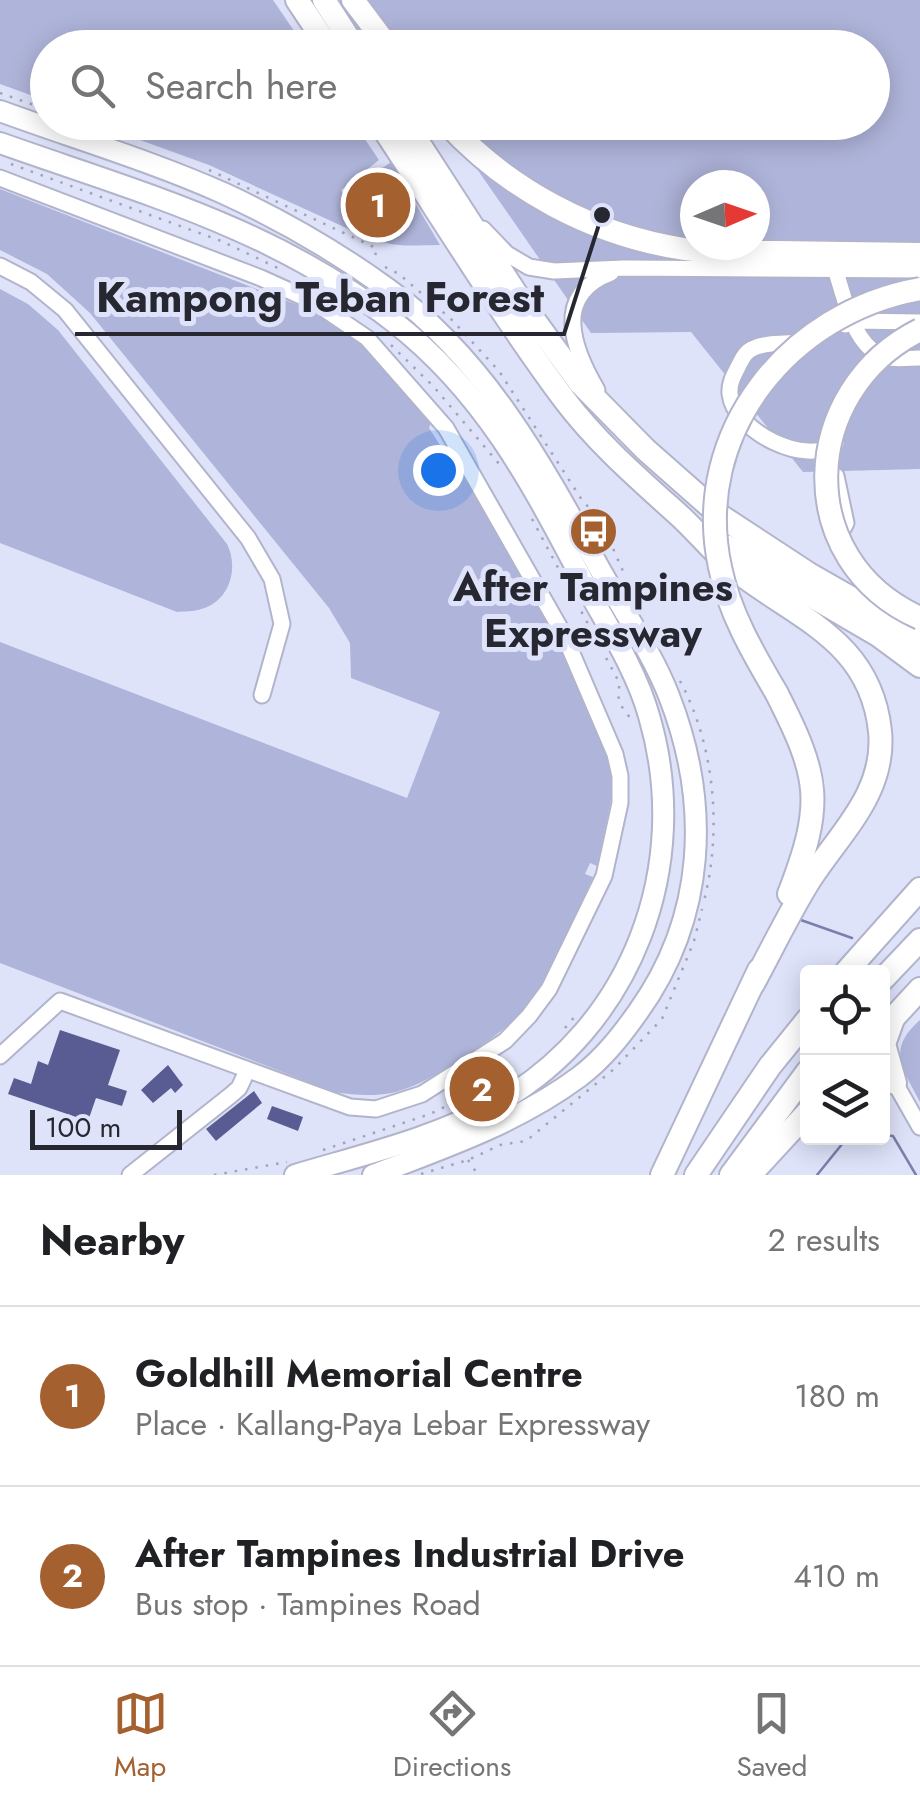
<!DOCTYPE html>
<meta charset="utf-8">
<style>
body{margin:0;font-family:Jost,sans-serif;background:#f2f2f2;color:#202124}
.controls{position:absolute;right:30px;bottom:30px;display:grid;overflow:hidden;border-radius:10px;box-shadow:0 5px 25px #0003}
.controls button{width:90px;height:90px;display:grid;place-items:center;padding:0;border:0;border-bottom:2px solid #e0e0e0;background:#fff;color:#202124;font:50px sans-serif}
.compass{position:absolute;left:680px;top:170px;width:90px;height:90px;border-radius:50%;background:#fff;box-shadow:0 5px 25px #0003;rotate:88deg}
.scale{position:absolute;left:30px;bottom:25px;width:152px;box-sizing:border-box;padding-left:10px;border:5px solid #262730;border-top:0;font-size:28px;line-height:35px;white-space:nowrap;color:#262730;-webkit-text-stroke:8px #dfe3fa;paint-order:stroke}
.you{position:absolute;left:438px;top:470px;width:35px;height:35px;margin:-25px;border:8px solid #fff;border-radius:50%;background:#1a73e8;box-shadow:0 0 0 15px #1a73e833}
.badge{display:grid;place-items:center;width:65px;height:65px;border-radius:50%;background:#a4602f;color:#fff;font-size:32px;font-weight:700}
.pin{position:absolute;translate:-50% -50%;border:5px solid #fff;box-shadow:0 2px 10px #0006}
.list{margin:0;padding:0;list-style:none}
h2{display:flex;justify-content:space-between;align-items:center;height:130px;margin:0;padding:0 40px;font-size:42px}
h2 small{font-size:32px;font-weight:400;color:#757577}
.list li{display:grid;grid-template-columns:65px 1fr auto;gap:30px;align-items:center;box-sizing:border-box;height:180px;padding:0 40px;border-top:2px solid #e0e0e0}
.list b{display:block;font-size:38px;white-space:nowrap}
.list p{margin:0;font-size:32px;white-space:nowrap;color:#757577}
.list em{font-size:32px;font-style:normal;color:#757577}
.icon{flex:none;width:55px;height:55px;fill:none;stroke:currentColor;stroke-width:2;stroke-linecap:round;stroke-linejoin:round}
.map{position:relative;flex:none;width:920px;height:1175px;overflow:hidden}
.search{position:absolute;background:#fff;box-shadow:0 5px 25px #0003;left:30px;right:30px;top:30px;height:110px;display:flex;align-items:center;gap:25px;box-sizing:border-box;padding:0 35px;border-radius:55px;color:#757577;font-size:38px}
.sheet{height:490px;background:#fff}
nav{display:flex;justify-content:space-around;align-items:center;box-sizing:border-box;height:140px;border-top:2px solid #e0e0e0;background:#fff;font-size:28px;color:#757577}
nav a{display:grid;justify-items:center;gap:5px}
nav .on{color:#a4602f}
.map>svg:first-child{display:block}
.green{fill:#afb4da;fill-rule:evenodd}
.lines{fill:none;stroke-linecap:round;stroke-linejoin:round}
.stream{stroke:#7b7fab;stroke-width:2.5}
.building{fill:#585c92}
.minor-casing{stroke:#b1b4cb;stroke-width:19}
.major-casing{stroke:#b1b4cb;stroke-width:24}
.highway-casing{stroke:#b1b4cb;stroke-width:26}
.path{stroke:#a1a4b6;stroke-width:2.5;stroke-dasharray:2.5 8;stroke-linecap:butt}
.minor{stroke:#fff;stroke-width:15}
.major{stroke:#fff;stroke-width:20}
.highway{stroke:#fff;stroke-width:22}
.highway-bridge-casing{stroke:#b1b4cb;stroke-width:26;stroke-linecap:butt}
.highway-bridge{stroke:#fff;stroke-width:22}
.labels{text-anchor:middle;stroke-width:10;stroke-linejoin:round;paint-order:stroke}
.poi-label{font-size:40px;font-weight:bold;fill:#262730;stroke:#dfe3fa}
.leader{fill:none;stroke:#262730;stroke-width:4}
.callout-dot{fill:#262730;stroke:#dfe3fa;stroke-width:4}
.callout-label{font-size:42px;text-anchor:middle;font-weight:bold;fill:#262730;stroke:#dfe3fa;stroke-width:10;stroke-linejoin:round;paint-order:stroke}
</style>
<div class="map">
<svg width="920" height="1175" viewBox="0 0 920 1175">
<rect width="100%" height="100%" fill="#dfe3fa"/>
<g class="green">
<polygon points="0,0 273,0 305,47 48,48 47,101 0,84"/>
<path d="M360,0H920V469L803,472L691,332L591,333L445,123L872,122V48L393,47ZM695,185H755V245H695Z"/>
<polygon points="93,123 354,123 379,160 341,190 366,237 209,165"/>
<path d="M391,162L440,245C375,246 380,250 347,193Z"/>
<path d="M0,189L308,309L345,331L372,355L431,422L429,428L452,464L458,467L564,652L611,768L613,790L597,866L590,863L585,874L593,877C573,919 556,964 530,1002C509,1032 432,1083 396,1092C375,1097 355,1095 334,1092L0,963V642L407,798L440,712L351,678L350,643L329,608L90,313L47,274L0,250Z"/>
<path d="M0,289L28,304L58,330L227,544C239,568 230,601 201,609C194,612 184,611 177,612L0,543Z"/>
<path d="M920,1020V1102C903,1068 886,1050 920,1020Z"/>
</g>
<g class="lines">
<g class="stream">
<polyline points="798,919 852,938"/>
<polyline points="882,1135 893,1136 916,1175"/>
<polyline points="817,1175 847,1138"/>
</g>
</g>
<g class="building">
<polygon points="372,183 394,215 399,212 405,221 387,234 359,192"/>
<polygon points="441,450 454,469 437,481 424,462"/>
<polygon points="60,1030 120,1050 108,1085 127,1091 122,1106 96,1098 88,1121 8,1094 14,1078 31,1084 38,1061 48,1065"/>
<polygon points="168,1065 183,1085 175,1093 171,1088 153,1103 141,1090"/>
<polygon points="254,1091 262,1103 216,1141 206,1129"/>
<polygon points="272,1106 303,1117 298,1131 267,1119"/>
</g>
<g class="lines">
<defs>
<g id="minor">
<polyline points="0,178 261,278 314,302 367,338 446,428 564,635 615,754 620,776 620,803 604,876 549,989 529,1016 505,1041 422,1094 376,1109 350,1107 60,1001 0,1056"/>
<polyline points="483,229 507,254 529,267 554,271 624,268 920,270"/>
<polyline points="0,266 31,282 65,310 248,538 272,579 282,624 262,695"/>
<path d="M835,269C844,295 852,342 880,355C892,361 907,358 920,358"/>
<polyline points="845,325 853,321 920,322"/>
<path d="M801,342C786,344 767,342 754,348C746,351 743,357 739,365C734,375 729,383 730,394C734,431 807,468 836,443"/>
<path d="M597,390C573,349 552,295 611,273"/>
<polyline points="836,476 846,523 838,538"/>
<polyline points="895,1083 920,1127"/>
<polyline points="130,1175 231,1095 239,1088 247,1071"/>
</g>
<g id="major">
<path d="M0,111C74,138 151,161 223,193C280,219 337,252 388,289C484,358 541,462 597,564C620,606 652,652 669,696C711,804 706,917 638,1012C621,1036 603,1059 579,1077C517,1123 444,1148 373,1175"/>
<path d="M0,143C141,193 273,228 394,322C484,392 531,482 583,581C606,624 636,669 649,716C693,865 633,1027 496,1104C435,1138 362,1155 295,1175"/>
</g>
<g id="highway">
<polyline points="297,0 329,48"/>
<polyline points="324,0 355,48"/>
<polyline points="353,0 389,48"/>
<path d="M379,122C440,214 498,310 564,399C597,443 640,480 681,517C697,532 712,550 729,565C792,617 870,637 880,731C886,792 841,832 811,878C790,911 772,949 753,984"/>
<polyline points="405,122 526,309 580,383 646,450 722,517 809,574 886,618 920,643"/>
<path d="M446,122C508,190 593,235 684,249C714,253 745,252 775,252C823,253 872,253 920,254"/>
<polyline points="726,546 878,635 920,666"/>
<path d="M776,692C820,778 824,803 789,894"/>
<polyline points="846,972 920,889"/>
<polyline points="882,980 920,940"/>
<polyline points="893,1019 884,1044 895,1083"/>
<polyline points="885,1027 920,989"/>
<polyline points="662,1175 759,970"/>
<polyline points="696,1175 770,1066 808,1019"/>
<polyline points="731,1175 808,1071"/>
<polyline points="750,1175 808,1112"/>
</g>
</defs>
<use href="#minor" class="minor-casing"/>
<use href="#major" class="major-casing"/>
<use href="#highway" class="highway-casing"/>
<g class="path">
<polyline points="0,93 48,110"/>
<polyline points="11,164 221,241 282,270"/>
<polyline points="209,170 376,248 375,261"/>
<polyline points="385,267 399,274 451,319 499,371 582,500 601,521 633,594"/>
<polyline points="391,345 434,387 500,465"/>
<path d="M532,519L620,684C614,701 625,712 634,722"/>
<path d="M680,681C715,746 722,830 704,901"/>
<polyline points="565,1028 576,1015"/>
<polyline points="323,1150 430,1114 510,1075"/>
<polyline points="468,1160 478,1175"/>
<polyline points="421,1174 468,1160 500,1145 526,1141 614,1069 662,1019 694,941 702,909"/>
<polyline points="214,1175 287,1162"/>
</g>
<use href="#minor" class="minor"/>
<use href="#major" class="major"/>
<use href="#highway" class="highway"/>
<defs>
<g id="highway-bridge">
<path d="M920,330C799,390 791,561 920,618"/>
<path d="M776,692C753,653 729,612 720,567C691,432 790,312 920,289"/>
</g>
</defs>
<use href="#highway-bridge" class="highway-bridge-casing"/>
<use href="#highway-bridge" class="highway-bridge"/>
</g>
<defs>
<symbol id="bus-disc" viewBox="-11 -11 22 22"><circle r="9.5" fill="#a4602f" stroke="#dfe3fa"/><path d="M-5-6H5V4H4V6H2V4H-2V6H-4V4H-5ZM-3.5-4V0h7V-4ZM-3.5 1.2v1.5H-2V1.2ZM2 1.2v1.5H3.5V1.2Z" fill="#fff"/></symbol>
</defs>
<g fill-rule="evenodd">
<use href="#bus-disc" x="566" y="504" width="55" height="55"/>
</g>
<g class="labels">
<g class="poi-label">
<text x="593" y="601">After Tampines<tspan x="593" dy="46">Expressway</tspan></text>
</g>
</g>
<path class="leader" d="M602 215L564 334H75"/>
<circle class="callout-dot" cx="602" cy="215" r="10"/>
<g class="callout-label">
<text x="320" y="312">Kampong Teban Forest</text>
</g>
</svg>
<div class="controls">
<button><svg class="icon" aria-label="locate" viewBox="0 0 24 24"><circle cx="12" cy="12" r="6"/><path d="M12 2v4M12 18v4M2 12h4M18 12h4"/></svg></button>
<button><svg class="icon" aria-label="layers" viewBox="0 0 24 24"><path d="M12 4l9 5-9 5-9-5zM3 14l9 5 9-5"/></svg></button>
</div>
<svg class="compass" viewBox="-18 -18 36 36"><path d="M0-13l5 13h-10z" fill="#e53935"/><path d="M0 13l5-13h-10z" fill="#757577"/></svg>
<div class="scale">100 m</div>
<div class="you"></div>
<div class="pin badge" style="left:378px;top:205px">1</div>
<div class="pin badge" style="left:482px;top:1089px">2</div>
<div class="search"><svg class="icon" aria-label="search" viewBox="0 0 24 24"><circle cx="10" cy="10" r="6"/><path d="M15 15l6 6"/></svg>Search here</div>
</div>
<section class="sheet">
<h2>Nearby<small>2 results</small></h2>
<ul class="list">
<li><span class="badge">1</span><div><b>Goldhill Memorial Centre</b><p>Place · Kallang-Paya Lebar Expressway</p></div><em>180 m</em></li>
<li><span class="badge">2</span><div><b>After Tampines Industrial Drive</b><p>Bus stop · Tampines Road</p></div><em>410 m</em></li>
</ul>
</section>
<nav>
<a class="on"><svg class="icon" aria-label="map" viewBox="0 0 24 24"><path d="M3 6l6-2 6 2 6-2v14l-6 2-6-2-6 2zM9 4v14M15 6v14"/></svg>Map</a>
<a><svg class="icon" aria-label="directions" viewBox="0 0 24 24"><path d="M12 3l9 9-9 9-9-9zM9 14v-3h6M13 9l2 2-2 2"/></svg>Directions</a>
<a><svg class="icon" aria-label="saved" viewBox="0 0 24 24"><path d="M7 4h10v16l-5-4-5 4z"/></svg>Saved</a>
</nav>
